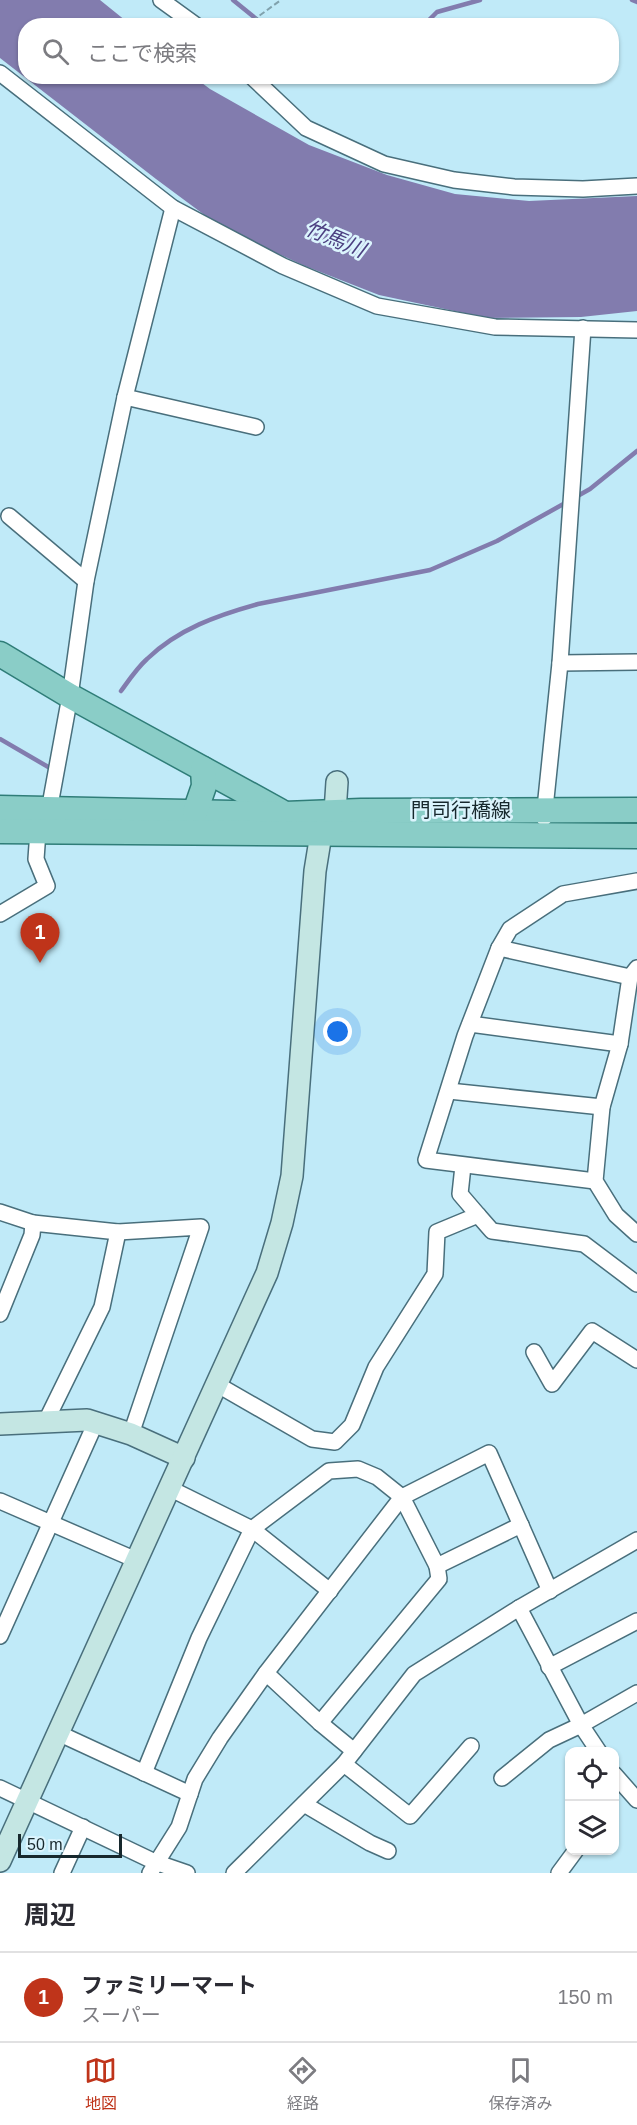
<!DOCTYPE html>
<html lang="ja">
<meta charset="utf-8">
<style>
body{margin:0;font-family:Arial,"Noto Sans JP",sans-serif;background:#f7f7f7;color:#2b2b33}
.controls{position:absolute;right:18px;bottom:18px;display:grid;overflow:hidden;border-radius:12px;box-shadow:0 2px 4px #0004}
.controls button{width:54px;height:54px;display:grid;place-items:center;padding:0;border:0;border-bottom:2px solid #e1e1e2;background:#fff;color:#2b2b33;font:30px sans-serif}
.scale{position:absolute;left:18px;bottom:15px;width:104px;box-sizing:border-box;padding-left:6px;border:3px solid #17282d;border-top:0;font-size:16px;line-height:21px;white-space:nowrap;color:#17282d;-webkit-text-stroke:4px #dbf4fd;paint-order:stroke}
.you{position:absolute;left:338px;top:1032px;width:21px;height:21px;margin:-15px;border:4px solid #fff;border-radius:50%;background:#1a73e8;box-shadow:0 0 0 9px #1a73e833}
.badge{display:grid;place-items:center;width:39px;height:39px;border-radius:50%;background:#bf341a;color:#fff;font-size:20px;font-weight:700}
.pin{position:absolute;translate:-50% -50px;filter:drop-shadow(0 2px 3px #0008)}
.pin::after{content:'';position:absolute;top:32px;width:21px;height:18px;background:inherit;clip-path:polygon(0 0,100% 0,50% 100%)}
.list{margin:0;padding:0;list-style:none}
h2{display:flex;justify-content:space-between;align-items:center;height:78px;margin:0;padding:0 24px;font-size:26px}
h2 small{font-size:20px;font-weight:400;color:#7c7c81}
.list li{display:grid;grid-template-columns:39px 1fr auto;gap:18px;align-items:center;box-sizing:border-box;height:90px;padding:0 24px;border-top:2px solid #e1e1e2}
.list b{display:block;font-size:22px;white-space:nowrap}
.list p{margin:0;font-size:20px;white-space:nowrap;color:#7c7c81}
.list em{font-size:20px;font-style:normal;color:#7c7c81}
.icon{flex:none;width:33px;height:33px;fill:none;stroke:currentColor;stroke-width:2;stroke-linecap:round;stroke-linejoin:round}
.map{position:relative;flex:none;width:637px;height:1873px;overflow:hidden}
.search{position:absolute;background:#fff;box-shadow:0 2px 4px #0004;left:18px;right:18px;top:18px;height:66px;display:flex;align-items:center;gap:15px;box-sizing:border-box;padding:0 21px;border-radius:24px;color:#7c7c81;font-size:22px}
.sheet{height:168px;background:#fff}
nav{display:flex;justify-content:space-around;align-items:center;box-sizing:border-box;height:84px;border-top:2px solid #e1e1e2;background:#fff;font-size:16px;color:#7c7c81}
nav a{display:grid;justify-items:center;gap:3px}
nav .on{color:#bf341a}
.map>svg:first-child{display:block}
.water{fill:#827cae}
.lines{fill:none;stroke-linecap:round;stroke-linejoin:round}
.stream{stroke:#827cae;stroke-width:4.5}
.street-casing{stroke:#496f7c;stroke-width:18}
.secondary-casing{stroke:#496f7c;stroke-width:24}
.primary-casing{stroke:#2f7d78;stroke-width:27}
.path{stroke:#81a2ad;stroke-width:2;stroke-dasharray:6 3;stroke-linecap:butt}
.street{stroke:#fff;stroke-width:15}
.secondary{stroke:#c4e6e3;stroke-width:21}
.primary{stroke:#8acdc7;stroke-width:24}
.labels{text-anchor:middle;stroke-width:5;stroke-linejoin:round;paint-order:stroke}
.street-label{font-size:20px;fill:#17282d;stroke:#dbf4fd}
.water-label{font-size:21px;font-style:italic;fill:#4c4081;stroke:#dbf4fd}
</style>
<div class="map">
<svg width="637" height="1873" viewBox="0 0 637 1873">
<rect width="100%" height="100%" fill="#c0eaf8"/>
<polygon class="water" points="0,0 100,0 131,25 26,26 26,76 194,77 210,89 309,145 387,175 455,194 529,201 637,196 637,311 581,317 487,318 379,295 305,266 222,228 156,179 0,58"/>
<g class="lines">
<g class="stream">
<polyline points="233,0 265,26"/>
<polyline points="632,0 637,2"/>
<polyline points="423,26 437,12 480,0"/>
<polyline points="574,498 590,489 637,451"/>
<path d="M121,691C129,680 137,668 147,659C178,629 218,615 258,604L430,570L497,541L567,502"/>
<polyline points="0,739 50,768"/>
</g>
<defs>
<g id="street">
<polyline points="161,0 197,26"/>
<polyline points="0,73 173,208 283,266 377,306 495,327 637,330"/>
<polyline points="251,76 306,128 384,164 454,180 514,187 583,189 637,186"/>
<polyline points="125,397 256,427"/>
<polyline points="9,516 86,581"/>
<polyline points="560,663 637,662"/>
<polyline points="48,816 70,696 86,581 125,397 173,208"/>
<polyline points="544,818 560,663 583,328"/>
<polyline points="0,914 47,886 36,859 38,831"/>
<polyline points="499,948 630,977"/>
<polyline points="637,968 630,977 620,1044 602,1107 595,1181 616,1215 637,1234"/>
<polyline points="470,1024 620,1044"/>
<polyline points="449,1091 602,1107"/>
<polyline points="595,1181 426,1160 465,1036 499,948 510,929 563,894 637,881"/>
<polyline points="0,1212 33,1223"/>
<polyline points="478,1215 492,1231 584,1244 637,1284"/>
<polyline points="0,1314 32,1235 33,1223 118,1232 201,1227 131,1434"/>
<polyline points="534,1352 552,1384 592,1331 637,1360"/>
<polyline points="218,1385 312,1439 335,1442 352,1425 376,1367 435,1274 437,1232 478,1215 460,1194 463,1166"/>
<polyline points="46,1421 102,1307 118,1232"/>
<polyline points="169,1488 252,1529 329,1471 358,1469 377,1477 402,1497 437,1566 521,1525"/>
<polyline points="0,1501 136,1560"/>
<polyline points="519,1608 581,1725 599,1752"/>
<polyline points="0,1636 96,1422"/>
<polyline points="549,1667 637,1621"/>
<polyline points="266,1673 320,1723 354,1751"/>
<polyline points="320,1723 439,1579 437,1566"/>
<polyline points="58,1733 190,1794"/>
<polyline points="344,1764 410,1816 471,1746"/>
<polyline points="144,1773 199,1638 252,1529 330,1591"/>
<polyline points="614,1774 637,1800"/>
<polyline points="502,1778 549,1740 581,1725 637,1693"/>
<polyline points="0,1788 155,1862 187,1873"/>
<polyline points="304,1804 370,1843 388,1851"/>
<polyline points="62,1873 83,1827"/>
<polyline points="150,1873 179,1827 195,1779 220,1738 266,1673 402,1497 489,1453 550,1591"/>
<polyline points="234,1873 344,1764 414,1674 519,1608 637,1540"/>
<polyline points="559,1873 576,1850"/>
</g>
<g id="secondary">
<polyline points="0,1424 87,1420 131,1434 184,1458"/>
<polyline points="0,1861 267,1273 282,1223 292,1176 315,871 321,834 335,812 337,782"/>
</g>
<g id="primary">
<polyline points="0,654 70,696 280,811"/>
<polyline points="0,808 285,814 361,811 637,810"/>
<polyline points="195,812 204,786 203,769"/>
<polyline points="0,831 637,836"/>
</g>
</defs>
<use href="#street" class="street-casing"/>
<use href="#secondary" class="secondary-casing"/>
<use href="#primary" class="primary-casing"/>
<polyline class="path" points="245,26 281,0"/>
<use href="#street" class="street"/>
<use href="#secondary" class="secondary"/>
<use href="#primary" class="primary"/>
</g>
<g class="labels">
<g class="street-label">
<text x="461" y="817">門司行橋線</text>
</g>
<g class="water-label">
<text transform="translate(335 239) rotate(23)" y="7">竹馬川</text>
</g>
</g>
</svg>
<div class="controls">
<button><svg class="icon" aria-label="locate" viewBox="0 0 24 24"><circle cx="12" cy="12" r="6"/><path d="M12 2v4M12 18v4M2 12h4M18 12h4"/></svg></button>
<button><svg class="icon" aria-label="layers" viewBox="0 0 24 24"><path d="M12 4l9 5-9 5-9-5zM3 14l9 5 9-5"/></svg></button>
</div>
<div class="scale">50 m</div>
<div class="you"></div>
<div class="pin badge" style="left:40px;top:963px">1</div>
<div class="search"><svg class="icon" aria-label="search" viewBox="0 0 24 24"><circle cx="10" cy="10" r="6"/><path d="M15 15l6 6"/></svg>ここで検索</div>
</div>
<section class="sheet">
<h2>周辺<small></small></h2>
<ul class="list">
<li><span class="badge">1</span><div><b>ファミリーマート</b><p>スーパー</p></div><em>150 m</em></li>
</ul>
</section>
<nav>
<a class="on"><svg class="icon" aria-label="map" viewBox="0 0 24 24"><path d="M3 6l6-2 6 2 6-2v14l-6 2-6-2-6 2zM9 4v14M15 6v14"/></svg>地図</a>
<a><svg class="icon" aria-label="directions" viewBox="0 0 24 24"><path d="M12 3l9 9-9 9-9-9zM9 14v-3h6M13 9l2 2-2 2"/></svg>経路</a>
<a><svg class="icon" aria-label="saved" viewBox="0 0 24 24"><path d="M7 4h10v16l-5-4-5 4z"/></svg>保存済み</a>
</nav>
